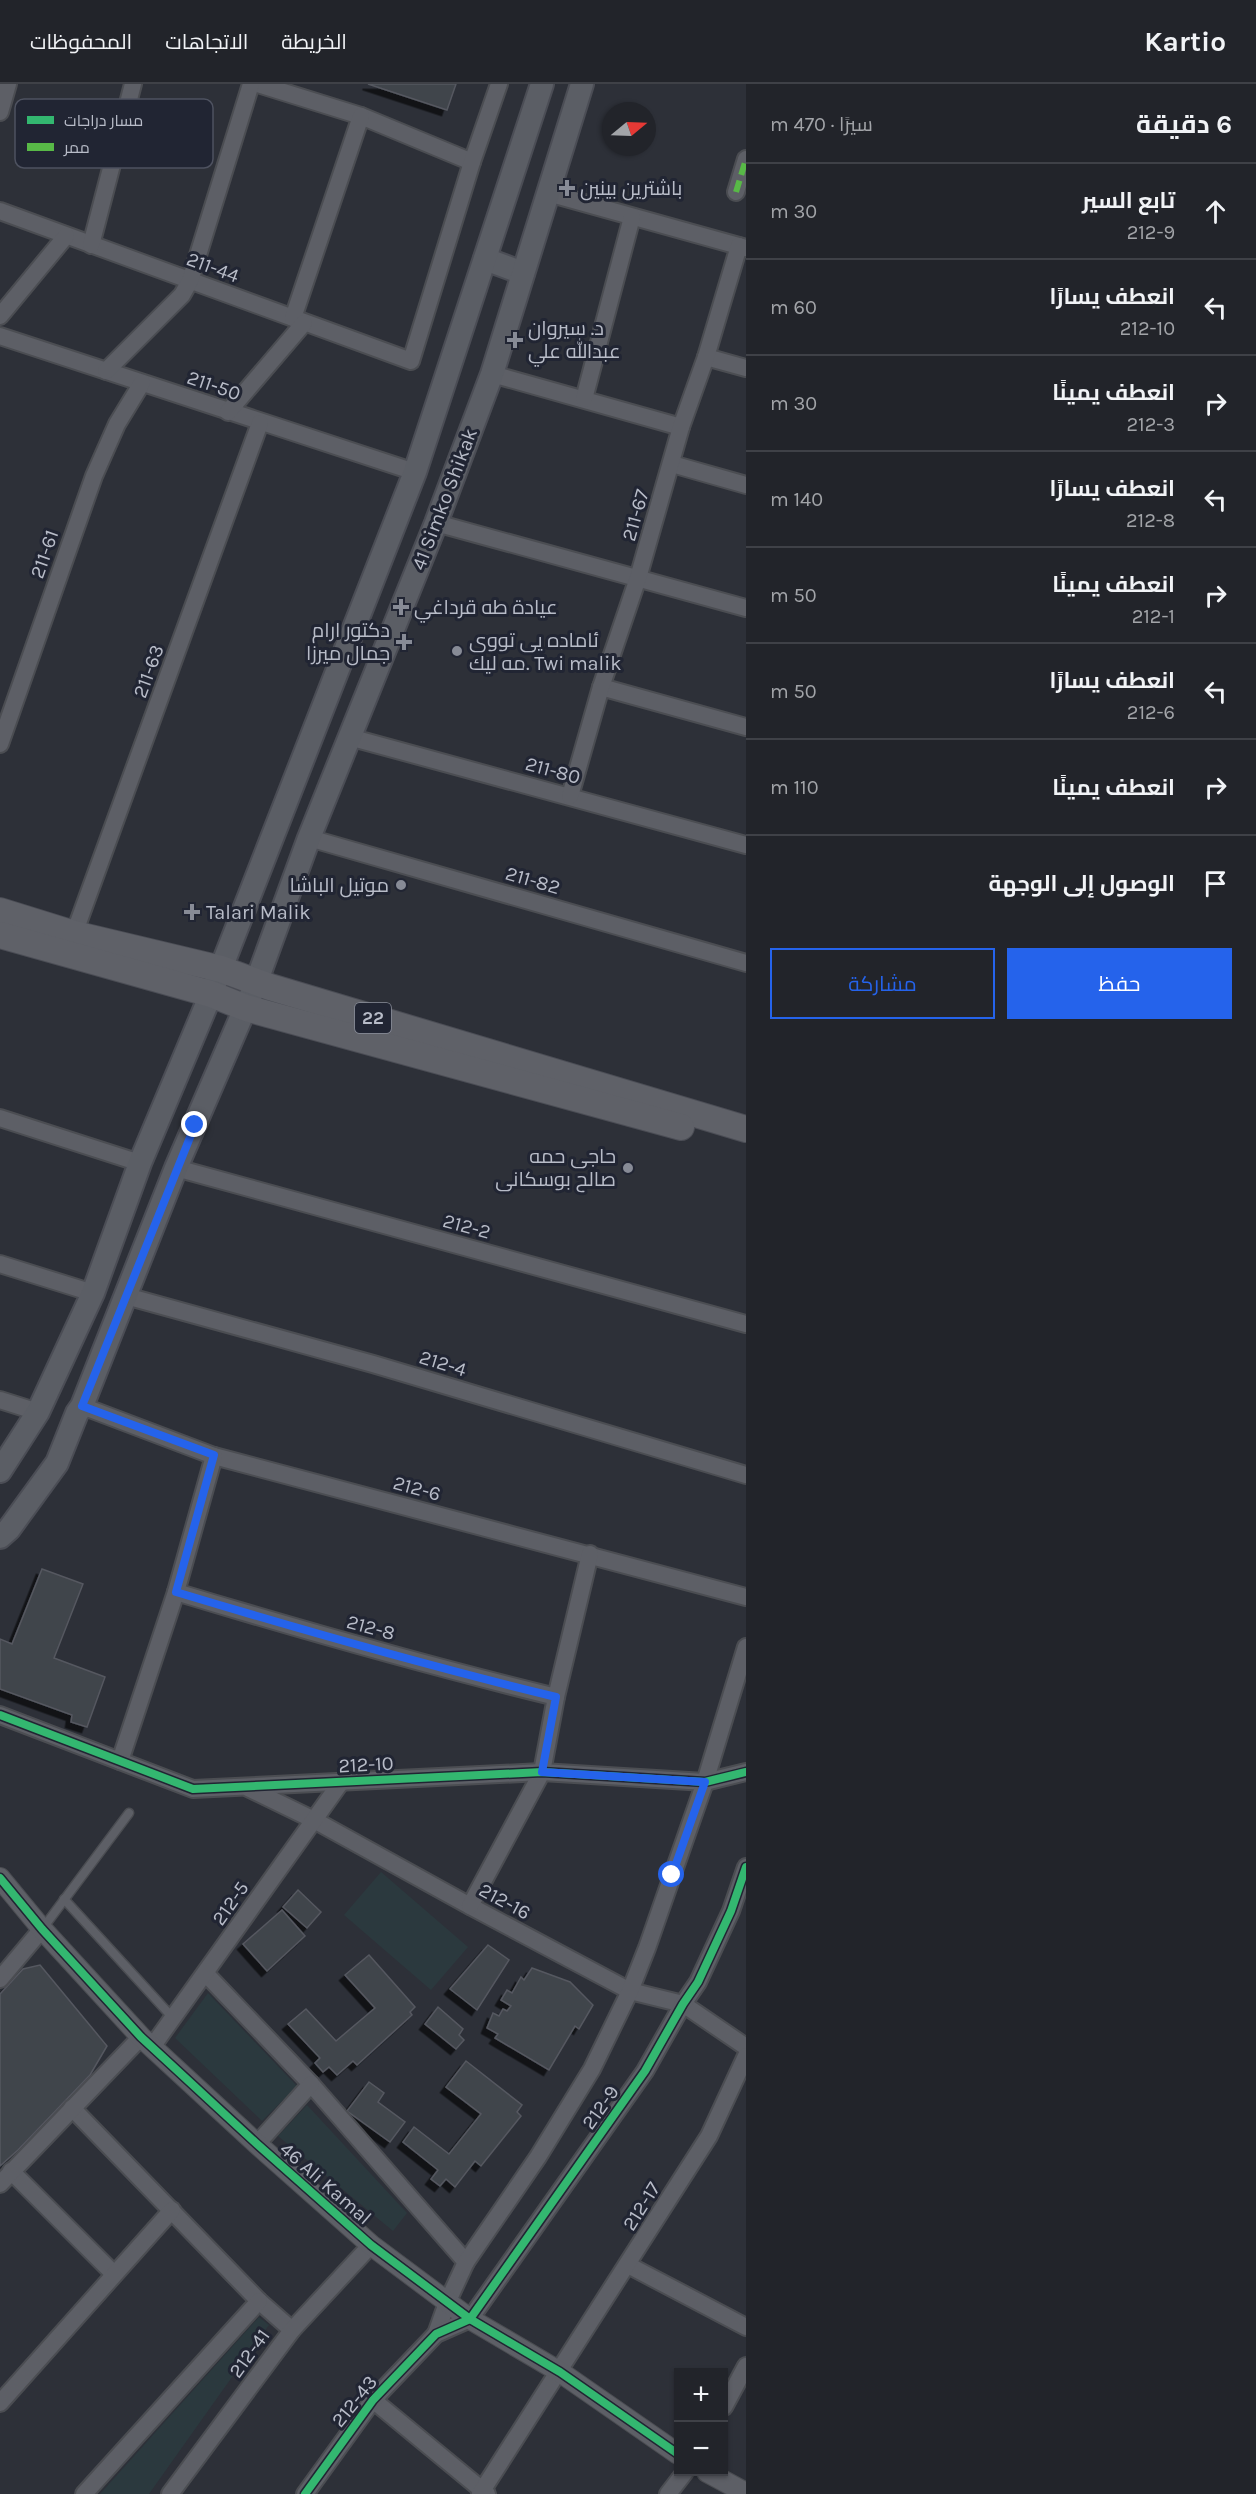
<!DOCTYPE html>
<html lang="ar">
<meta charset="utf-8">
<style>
body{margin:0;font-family:Karla,Cairo,sans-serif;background:#2e3036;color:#f1f3f6;direction:rtl}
.controls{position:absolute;right:18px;bottom:18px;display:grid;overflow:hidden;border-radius:0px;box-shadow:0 2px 4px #0004}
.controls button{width:54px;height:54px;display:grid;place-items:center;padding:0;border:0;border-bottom:2px solid #3f4147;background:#22242a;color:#f1f3f6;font:30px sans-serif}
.compass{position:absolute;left:602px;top:18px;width:54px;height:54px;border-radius:50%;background:#22242a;box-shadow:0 2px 4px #0004;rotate:71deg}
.stop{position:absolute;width:18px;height:18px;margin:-14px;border:4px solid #2563eb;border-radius:50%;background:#fff}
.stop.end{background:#2563eb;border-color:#fff;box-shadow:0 2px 6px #0008}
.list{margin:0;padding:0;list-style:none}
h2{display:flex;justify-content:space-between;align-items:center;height:78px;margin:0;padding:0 24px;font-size:26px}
h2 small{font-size:20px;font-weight:400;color:#a2a4a8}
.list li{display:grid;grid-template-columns:39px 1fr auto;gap:18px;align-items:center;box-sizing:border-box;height:96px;padding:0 24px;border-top:2px solid #3f4147}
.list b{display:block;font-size:22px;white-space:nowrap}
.list p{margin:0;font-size:20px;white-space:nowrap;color:#a2a4a8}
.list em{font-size:20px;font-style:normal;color:#a2a4a8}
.actions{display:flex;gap:12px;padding:18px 24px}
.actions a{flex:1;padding:14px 0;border:2px solid #2563eb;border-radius:0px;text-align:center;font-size:21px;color:#2563eb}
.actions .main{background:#2563eb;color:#fff}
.icon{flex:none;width:33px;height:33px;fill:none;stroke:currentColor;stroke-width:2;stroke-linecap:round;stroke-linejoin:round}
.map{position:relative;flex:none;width:746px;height:2410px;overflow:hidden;direction:ltr}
header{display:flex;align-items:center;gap:36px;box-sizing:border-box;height:84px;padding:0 30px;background:#22242a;border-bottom:2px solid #3f4147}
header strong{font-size:28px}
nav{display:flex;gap:33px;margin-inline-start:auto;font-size:21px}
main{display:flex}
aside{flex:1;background:#22242a}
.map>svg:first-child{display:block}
.green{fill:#2b393e}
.building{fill:#41444b;stroke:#555860;stroke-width:1.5;filter:url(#shadow)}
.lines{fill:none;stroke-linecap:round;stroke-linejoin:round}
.service-casing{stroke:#4b4d52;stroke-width:11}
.minor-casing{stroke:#4b4d52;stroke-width:20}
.tertiary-casing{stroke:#4b4d52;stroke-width:22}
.secondary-casing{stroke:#4b4d55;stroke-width:26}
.primary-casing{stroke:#4b4d55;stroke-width:28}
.service{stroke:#5d5f66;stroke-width:8}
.minor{stroke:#5d5f66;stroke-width:16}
.tertiary{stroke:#5d5f66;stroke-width:20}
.secondary{stroke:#5b5e65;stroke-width:22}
.primary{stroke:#5f6168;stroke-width:26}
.quiet{stroke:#58b947;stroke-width:6;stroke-dasharray:12 6;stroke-linecap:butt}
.cycleway-casing{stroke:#212533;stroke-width:11}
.cycleway{stroke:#33b770;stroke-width:8}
.route{stroke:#2563eb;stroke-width:8}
.poi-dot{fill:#878b96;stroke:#212533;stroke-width:2}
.labels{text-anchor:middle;stroke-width:6;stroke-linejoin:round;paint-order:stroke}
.shield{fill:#212533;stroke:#8b8f9b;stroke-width:1.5}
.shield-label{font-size:18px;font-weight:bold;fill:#b8bcc8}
.poi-label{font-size:20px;fill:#b8bcc8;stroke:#212533;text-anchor:start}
.street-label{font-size:20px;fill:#b8bcc8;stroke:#212533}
.key{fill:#212533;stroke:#4e5260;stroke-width:1.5}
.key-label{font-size:16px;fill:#b8bcc8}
</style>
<header>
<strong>Kartio</strong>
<nav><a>الخريطة</a><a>الاتجاهات</a><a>المحفوظات</a></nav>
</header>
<main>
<aside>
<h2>6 دقيقة<small>سيرًا · 470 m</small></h2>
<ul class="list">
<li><svg class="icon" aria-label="ahead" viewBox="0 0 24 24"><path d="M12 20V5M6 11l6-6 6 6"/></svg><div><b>تابع السير</b><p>212-9</p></div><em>30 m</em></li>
<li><svg class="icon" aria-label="left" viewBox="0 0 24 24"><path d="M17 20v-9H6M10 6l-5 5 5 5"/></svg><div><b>انعطف يسارًا</b><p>212-10</p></div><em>60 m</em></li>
<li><svg class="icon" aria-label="right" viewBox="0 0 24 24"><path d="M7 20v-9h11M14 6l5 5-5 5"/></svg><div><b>انعطف يمينًا</b><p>212-3</p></div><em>30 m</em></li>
<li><svg class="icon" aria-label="left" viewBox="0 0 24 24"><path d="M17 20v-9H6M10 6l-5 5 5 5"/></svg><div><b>انعطف يسارًا</b><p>212-8</p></div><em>140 m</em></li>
<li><svg class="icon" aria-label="right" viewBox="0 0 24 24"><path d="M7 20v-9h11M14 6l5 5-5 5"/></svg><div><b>انعطف يمينًا</b><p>212-1</p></div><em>50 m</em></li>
<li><svg class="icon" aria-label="left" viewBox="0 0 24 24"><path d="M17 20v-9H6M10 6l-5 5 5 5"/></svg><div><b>انعطف يسارًا</b><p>212-6</p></div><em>50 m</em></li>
<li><svg class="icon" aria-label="right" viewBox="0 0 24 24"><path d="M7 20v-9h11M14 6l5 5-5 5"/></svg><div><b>انعطف يمينًا</b></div><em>110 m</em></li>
<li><svg class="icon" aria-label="arrive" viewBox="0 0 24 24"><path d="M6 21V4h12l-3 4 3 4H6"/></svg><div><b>الوصول إلى الوجهة</b></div></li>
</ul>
<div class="actions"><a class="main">حفظ</a><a>مشاركة</a></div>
</aside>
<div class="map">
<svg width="746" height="2410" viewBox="0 0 746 2410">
<defs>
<filter id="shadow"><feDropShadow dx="-5.5" dy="5.5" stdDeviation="0" flood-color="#0009"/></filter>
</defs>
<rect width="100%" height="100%" fill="#2d3038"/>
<g class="green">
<polygon points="381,1788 468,1863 431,1906 344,1831"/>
<polygon points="208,1909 297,2002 262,2037 175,1954"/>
<polygon points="307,2021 407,2129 393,2147 278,2052"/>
<polygon points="259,2233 269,2241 149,2410 100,2410"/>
</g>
<g class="building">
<polygon points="368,0 456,0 447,26"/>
<polygon points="42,1485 83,1500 54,1574 105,1593 87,1643 71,1638 72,1631 0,1605 0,1555 12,1560"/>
<polygon points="298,1806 321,1828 307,1844 283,1823"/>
<polygon points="282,1826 305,1852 267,1887 243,1860"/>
<polygon points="488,1861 509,1876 477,1926 450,1905"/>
<polygon points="369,1871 415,1923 410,1928 412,1931 357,1981 353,1977 337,1991 329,1983 323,1988 315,1979 320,1974 288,1940 306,1925 336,1957 375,1924 345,1891"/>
<polygon points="40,1881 107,1962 90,1991 18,2066 0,2082 0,1910 23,1885"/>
<polygon points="532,1884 570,1898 593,1921 579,1945 575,1942 549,1986 495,1954 498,1950 487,1944 493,1929 499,1932 503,1925 507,1927 511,1922 501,1916 507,1906 512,1909 521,1893 524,1896"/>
<polygon points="438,1923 463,1945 459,1951 464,1956 456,1965 425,1940"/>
<polygon points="466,1977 522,2021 517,2028 521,2032 481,2082 475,2077 455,2103 446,2095 440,2102 431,2095 438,2086 403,2058 414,2043 449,2070 481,2030 446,2003"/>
<polygon points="369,1998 384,2009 378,2018 405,2038 390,2058 347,2027"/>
</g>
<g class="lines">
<defs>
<g id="service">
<polyline points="64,1815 173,1934"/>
<polyline points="43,1844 129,1729"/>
</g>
<g id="minor">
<polyline points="258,0 361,32 472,78"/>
<polyline points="0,28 8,0"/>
<polyline points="736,108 746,75"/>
<polyline points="548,109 746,164"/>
<polyline points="0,127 411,277 472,78 499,0"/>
<polyline points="91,161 133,0"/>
<polyline points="0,232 66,152"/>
<polyline points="293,234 361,32"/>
<polyline points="0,252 415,388"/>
<polyline points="706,273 746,284"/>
<polyline points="106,287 182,211 190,197 251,0"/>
<polyline points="492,290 681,343"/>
<polyline points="584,315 632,133"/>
<polyline points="228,328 304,239"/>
<polyline points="672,380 746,401"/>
<polyline points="436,439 746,524"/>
<polyline points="601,603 746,643"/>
<polyline points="349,653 746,761"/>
<polyline points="0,660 94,392 117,340 142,299"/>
<polyline points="570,712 601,603 638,494 681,343 706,273 739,162"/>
<polyline points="309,754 746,879"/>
<polyline points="74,850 260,339"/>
<polyline points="0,1034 140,1079"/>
<polyline points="176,1084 746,1240"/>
<polyline points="0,1180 93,1209"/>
<polyline points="126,1212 373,1280 746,1391"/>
<polyline points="0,1316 38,1328"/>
<polyline points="82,1322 214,1372 746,1513"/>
<path d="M176,1508C302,1546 428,1582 556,1613"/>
<polyline points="0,1631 193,1705 542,1688 705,1698 746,1688"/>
<polyline points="120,1677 176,1508 214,1372"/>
<polyline points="248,1704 314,1736 470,1822 630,1907 683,1920 746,1963"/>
<polyline points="470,1822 542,1688 556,1613 590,1470"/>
<polyline points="206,1890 311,2000 466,2178"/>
<polyline points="0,1895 42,1845"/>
<polyline points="152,1963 341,1698"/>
<polyline points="72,2024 259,2217 292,2246"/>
<polyline points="257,2060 311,2000"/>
<polyline points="11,2087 114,2190"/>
<polyline points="0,2100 141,1953"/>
<polyline points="628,2181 746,2243"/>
<polyline points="436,2250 447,2219 466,2178 538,2073 592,1985 630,1907 647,1864 705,1698 746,1563"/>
<polyline points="373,2316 487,2410"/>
<polyline points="0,2319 172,2126"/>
<polyline points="724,2323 746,2282"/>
<polyline points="84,2410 259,2217"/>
<polyline points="170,2410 292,2246 371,2161"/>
<polyline points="305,2410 373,2316 436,2250 470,2235 645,1987 683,1920 698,1898 731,1827 746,1783"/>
<polyline points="480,2410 709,2052 746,1972"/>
<polyline points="668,2410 685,2388"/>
</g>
<g id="tertiary">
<polyline points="0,1794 42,1845 141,1953 257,2060 371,2161 470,2235 560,2288 678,2370"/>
<polyline points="707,2388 746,2409"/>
</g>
<g id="secondary">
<polyline points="485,175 523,189"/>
<polyline points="0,1387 38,1328 93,1209 140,1079 211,910 415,388 542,0"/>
<polyline points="0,1453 9,1445 57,1379 77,1329 82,1322 176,1084 256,899 309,754 436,439 492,290 582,0"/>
</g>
<g id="primary">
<polyline points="0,827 74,850 221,885 270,903 746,1045"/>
<polyline points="0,851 211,910 246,924 681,1043"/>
</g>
</defs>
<use href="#service" class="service-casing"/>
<use href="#minor" class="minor-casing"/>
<use href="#tertiary" class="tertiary-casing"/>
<use href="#secondary" class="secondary-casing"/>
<use href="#primary" class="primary-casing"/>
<use href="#service" class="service"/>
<use href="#minor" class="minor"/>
<use href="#tertiary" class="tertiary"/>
<use href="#secondary" class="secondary"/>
<use href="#primary" class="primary"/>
<polyline class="quiet" points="736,108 746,75"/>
<defs>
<g id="cycleway">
<polyline points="0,1631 193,1705 542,1688 705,1698 746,1688"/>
<polyline points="0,1794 42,1845 141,1953 257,2060 371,2161 470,2235 560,2288 678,2370"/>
<polyline points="305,2410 373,2316 436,2250 470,2235 645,1987 683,1920 698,1898 731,1827 746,1783"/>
</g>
</defs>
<use href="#cycleway" class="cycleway-casing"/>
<use href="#cycleway" class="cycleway"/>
</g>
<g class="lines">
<path class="route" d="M195,1041L82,1322L214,1371L176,1508C302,1546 428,1582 556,1613L542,1688L705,1698L672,1791"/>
</g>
<g class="poi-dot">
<path d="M564 95h6v6h6v6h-6v6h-6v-6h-6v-6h6z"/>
<path d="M512 247h6v6h6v6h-6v6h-6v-6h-6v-6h6z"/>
<path d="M398 514h6v6h6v6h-6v6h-6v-6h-6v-6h6z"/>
<path d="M401 549h6v6h6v6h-6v6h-6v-6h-6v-6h6z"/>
<circle cx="457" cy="567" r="6"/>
<circle cx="401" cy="801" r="6"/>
<path d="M189 819h6v6h6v6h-6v6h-6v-6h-6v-6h6z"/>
<circle cx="628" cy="1084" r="6"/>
</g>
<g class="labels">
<rect class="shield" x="355" y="919" width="36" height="30" rx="4.5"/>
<g class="shield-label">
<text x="373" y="940">22</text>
</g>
<g class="poi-label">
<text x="580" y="111">باشترين بينين</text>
<text x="528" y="251">د. سيروان<tspan x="528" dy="23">عبدالله علي</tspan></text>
<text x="414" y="530">عيادة طه قرداغي</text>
<text x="390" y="553" text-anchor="end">دكتور ارام<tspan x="390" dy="23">جمال ميرزا</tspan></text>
<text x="469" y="563">ئاماده يى تووى<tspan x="469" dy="23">مه ليك. Twi malik</tspan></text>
<text x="389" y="808" text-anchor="end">موتيل الباشا</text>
<text x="206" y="835">Talari Malik</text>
<text x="616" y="1079" text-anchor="end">حاجی حمه<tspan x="616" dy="23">صالح بوسکانی</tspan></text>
</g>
<g class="street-label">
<text transform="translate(213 183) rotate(20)" y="7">211-44</text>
<text transform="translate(214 301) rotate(19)" y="7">211-50</text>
<text transform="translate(444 415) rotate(-69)" y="7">41 Simko Shikak</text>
<text transform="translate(635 431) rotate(-74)" y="7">211-67</text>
<text transform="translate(44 470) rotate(-71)" y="7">211-61</text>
<text transform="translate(148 587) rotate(-70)" y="7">211-63</text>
<text transform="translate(553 686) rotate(15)" y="7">211-80</text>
<text transform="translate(533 796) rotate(16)" y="7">211-82</text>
<text transform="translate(467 1142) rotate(15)" y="7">212-2</text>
<text transform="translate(443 1279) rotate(17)" y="7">212-4</text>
<text transform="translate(417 1404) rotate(15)" y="7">212-6</text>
<text transform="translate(371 1543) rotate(15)" y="7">212-8</text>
<text transform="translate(366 1680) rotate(-3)" y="7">212-10</text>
<text transform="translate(505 1817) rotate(28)" y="7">212-16</text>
<text transform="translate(230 1819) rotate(-55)" y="7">212-5</text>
<text transform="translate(600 2023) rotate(-55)" y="7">212-9</text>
<text transform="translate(326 2099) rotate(41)" y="7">46 Ali Kamal</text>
<text transform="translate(641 2122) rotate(-58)" y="7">212-17</text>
<text transform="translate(249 2269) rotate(-54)" y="7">212-41</text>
<text transform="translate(354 2317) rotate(-51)" y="7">212-43</text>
</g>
</g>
<rect x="15" y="15" width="198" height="69" rx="9" class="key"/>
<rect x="27" y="32" width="27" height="8" fill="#33b770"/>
<rect x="27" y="59" width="27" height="8" fill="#58b947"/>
<g class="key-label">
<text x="64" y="42">مسار دراجات</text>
<text x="64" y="69">ممر</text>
</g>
</svg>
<div class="controls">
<button>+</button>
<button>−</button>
</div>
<svg class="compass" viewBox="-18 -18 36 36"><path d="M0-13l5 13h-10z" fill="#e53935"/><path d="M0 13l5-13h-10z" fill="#a2a4a8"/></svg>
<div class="stop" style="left:672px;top:1791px"></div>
<div class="stop end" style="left:195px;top:1041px"></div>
</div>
</main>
